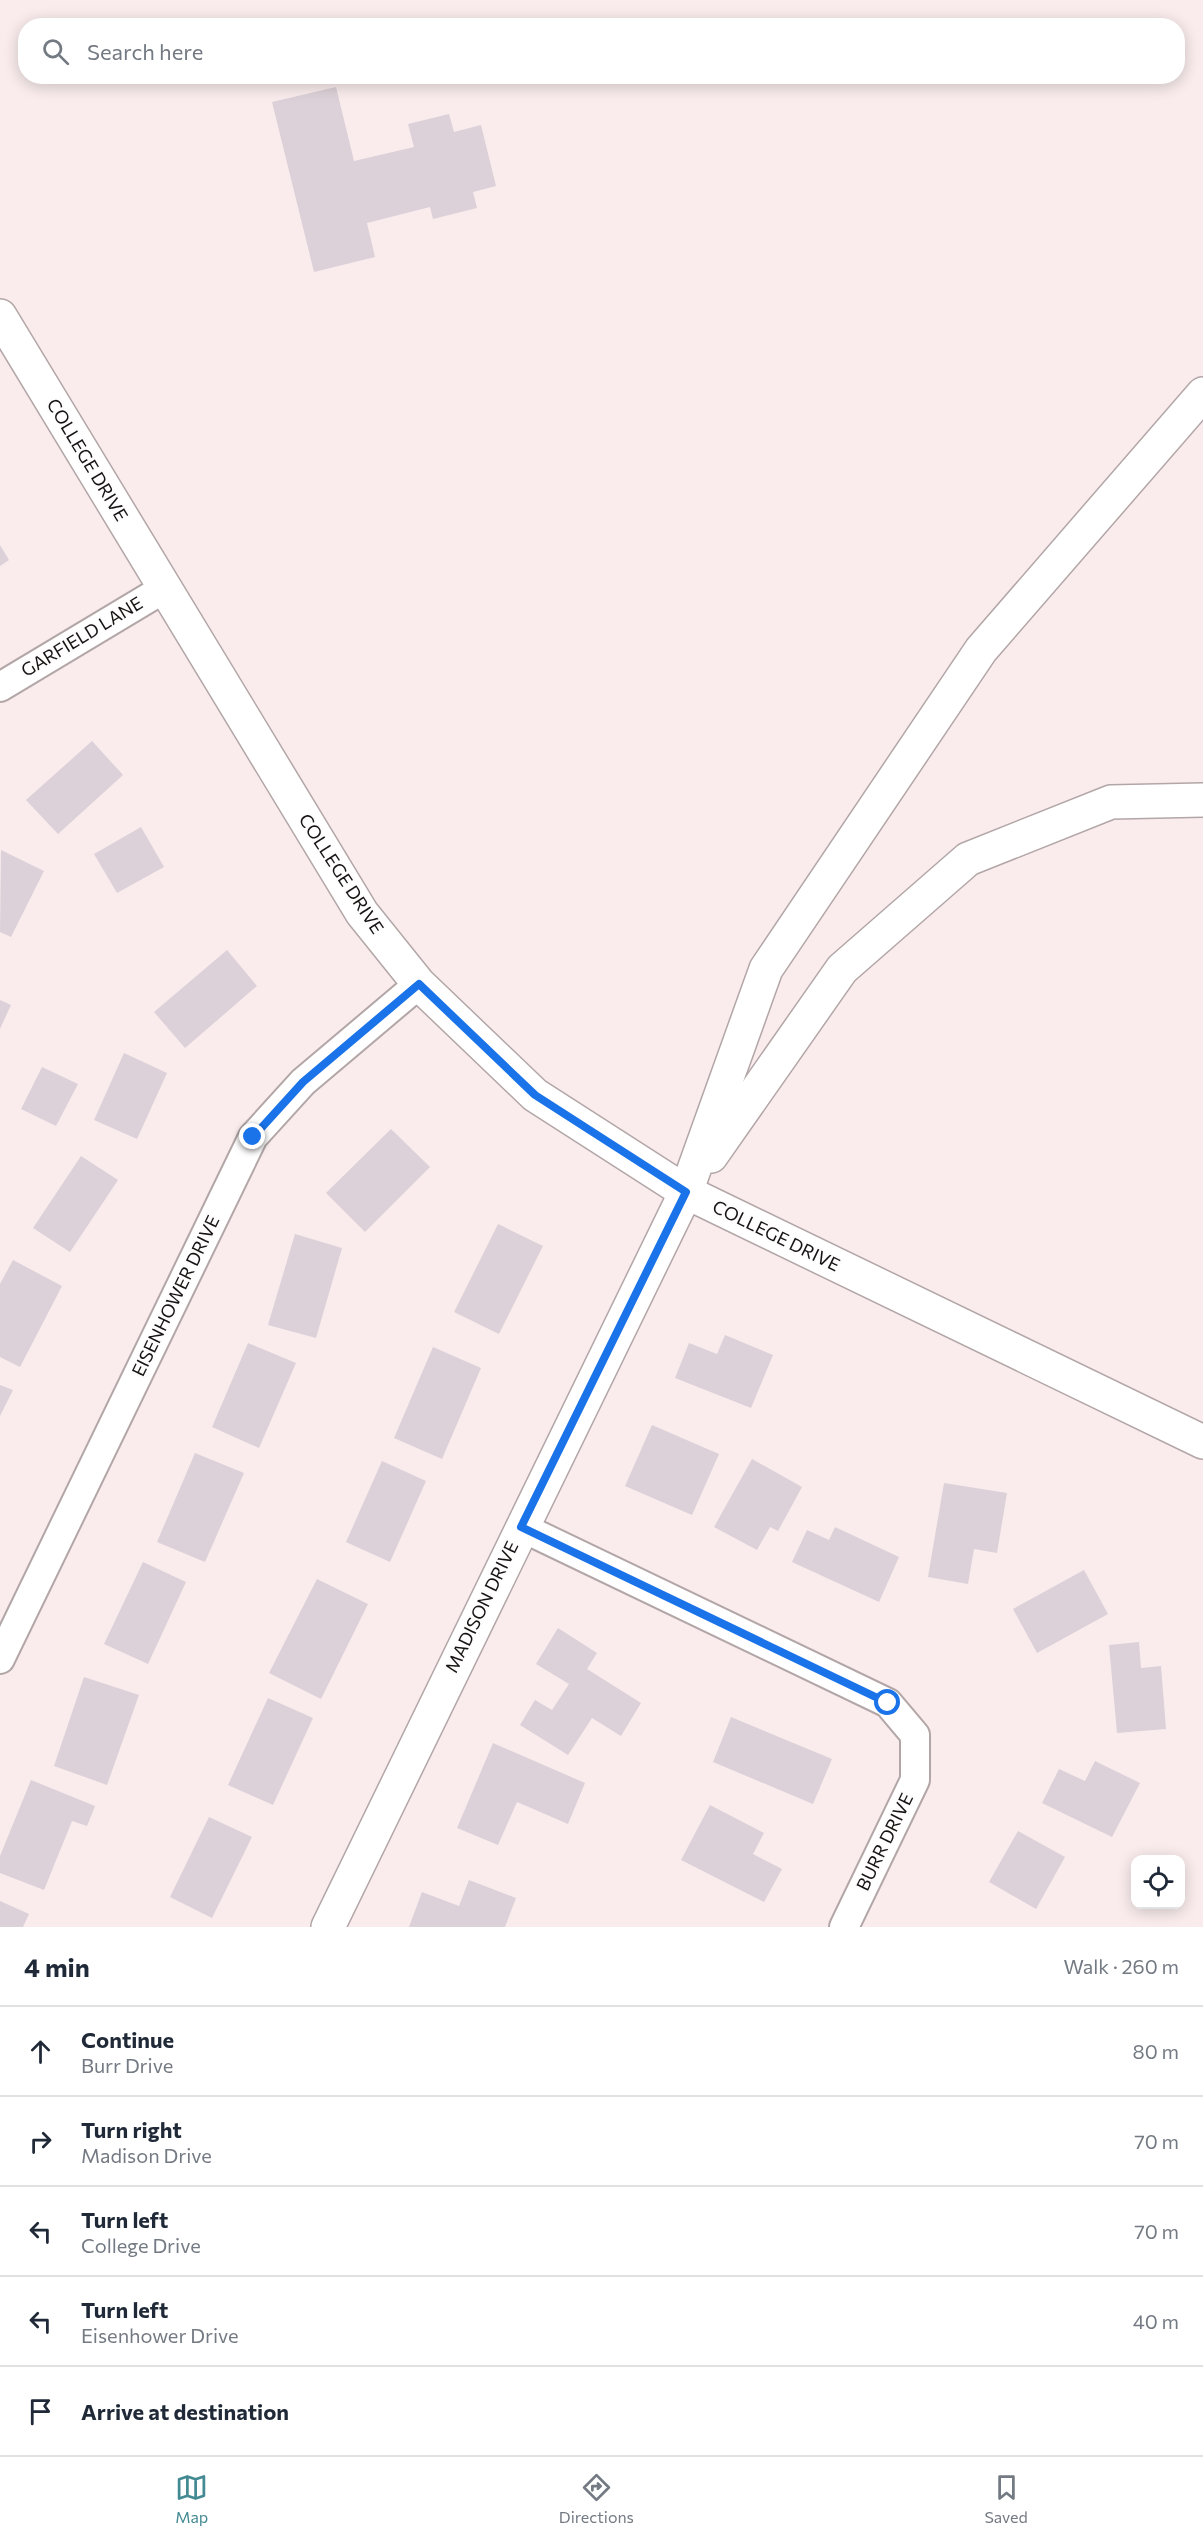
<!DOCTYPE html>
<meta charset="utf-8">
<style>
body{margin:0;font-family:Commissioner,sans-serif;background:#f2f2f3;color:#1f2937}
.controls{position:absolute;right:18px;bottom:18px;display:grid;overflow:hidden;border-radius:12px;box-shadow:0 3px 15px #0003}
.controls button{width:54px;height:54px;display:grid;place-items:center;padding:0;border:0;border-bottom:2px solid #e0e1e3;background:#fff;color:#1f2937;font:30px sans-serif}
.stop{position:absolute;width:18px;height:18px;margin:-14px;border:4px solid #1a73e8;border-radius:50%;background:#fff}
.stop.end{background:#1a73e8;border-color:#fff;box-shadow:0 2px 6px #0008}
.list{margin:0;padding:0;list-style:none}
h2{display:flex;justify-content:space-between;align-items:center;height:78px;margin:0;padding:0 24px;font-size:26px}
h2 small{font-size:20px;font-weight:400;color:#747a83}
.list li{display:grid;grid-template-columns:39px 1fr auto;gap:18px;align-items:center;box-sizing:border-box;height:90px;padding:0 24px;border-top:2px solid #e0e1e3}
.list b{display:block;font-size:22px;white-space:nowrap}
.list p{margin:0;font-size:20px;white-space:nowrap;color:#747a83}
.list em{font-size:20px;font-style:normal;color:#747a83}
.icon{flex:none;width:33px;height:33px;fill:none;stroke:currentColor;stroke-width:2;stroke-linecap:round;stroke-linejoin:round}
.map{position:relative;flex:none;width:1203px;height:1927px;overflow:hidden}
.search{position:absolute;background:#fff;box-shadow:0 3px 15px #0003;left:18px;right:18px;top:18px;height:66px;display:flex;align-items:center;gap:15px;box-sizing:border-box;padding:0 21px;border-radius:24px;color:#747a83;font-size:22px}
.sheet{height:528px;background:#fff}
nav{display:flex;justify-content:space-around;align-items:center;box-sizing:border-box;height:84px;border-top:2px solid #e0e1e3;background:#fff;font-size:16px;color:#747a83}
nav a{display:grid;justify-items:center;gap:3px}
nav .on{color:#438a92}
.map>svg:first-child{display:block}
.building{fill:#dcd1d8}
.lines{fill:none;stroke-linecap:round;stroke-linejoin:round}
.street-casing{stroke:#b3a6a7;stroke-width:32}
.secondary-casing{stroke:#b3a6a7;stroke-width:36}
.highway-casing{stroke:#b3a6a7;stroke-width:36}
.street{stroke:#fff;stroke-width:28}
.secondary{stroke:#fff;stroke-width:33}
.highway{stroke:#fff;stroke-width:33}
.route{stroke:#1a73e8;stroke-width:8}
.labels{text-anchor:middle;stroke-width:4.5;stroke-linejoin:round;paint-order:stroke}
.street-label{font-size:18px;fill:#171313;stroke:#fdfdfd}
</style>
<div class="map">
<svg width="1203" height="1927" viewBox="0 0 1203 1927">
<rect width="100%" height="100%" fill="#faeced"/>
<g class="building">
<polygon points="336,87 354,161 414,147 408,124 449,114 454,132 481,125 496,186 473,192 477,208 433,219 430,207 367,223 375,257 314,272 272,102"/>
<polygon points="0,545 9,560 0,566"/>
<polygon points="92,741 123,775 58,834 26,800"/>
<polygon points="141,827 164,867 117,893 94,854"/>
<polygon points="1,850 44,871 11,937 0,932"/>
<polygon points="227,950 257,986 185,1048 154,1012"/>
<polygon points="0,1000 11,1005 0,1029"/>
<polygon points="124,1053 167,1073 137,1139 94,1120"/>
<polygon points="42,1067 78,1084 56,1126 21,1109"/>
<polygon points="391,1129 430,1167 365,1232 326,1193"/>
<polygon points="81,1156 118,1180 70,1252 33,1228"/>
<polygon points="498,1224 543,1246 499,1334 454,1312"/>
<polygon points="295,1234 342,1248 316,1338 268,1325"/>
<polygon points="13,1260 62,1286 20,1367 0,1357 0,1284"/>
<polygon points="725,1335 773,1355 751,1408 675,1378 689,1343 717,1354"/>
<polygon points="248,1343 296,1363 259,1448 212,1427"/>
<polygon points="433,1347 481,1368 442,1459 394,1438"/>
<polygon points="0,1385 13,1390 0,1416"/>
<polygon points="652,1425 719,1454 692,1515 625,1486"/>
<polygon points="195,1453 244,1473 205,1562 157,1542"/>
<polygon points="752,1459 802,1487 778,1531 770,1527 757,1550 714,1527"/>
<polygon points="382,1461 426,1481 390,1562 346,1542"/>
<polygon points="944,1483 1007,1493 997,1553 974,1549 968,1584 928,1577"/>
<polygon points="835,1527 899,1557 879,1602 792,1562 807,1530 829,1540"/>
<polygon points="143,1562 186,1582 148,1664 104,1644"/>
<polygon points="1084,1570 1108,1614 1037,1653 1013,1609"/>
<polygon points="317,1579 368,1604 321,1699 269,1673"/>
<polygon points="558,1628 597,1653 587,1669 641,1703 621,1736 592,1718 568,1755 520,1725 535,1700 552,1710 569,1684 536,1664"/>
<polygon points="1139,1642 1141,1668 1161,1666 1166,1729 1117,1733 1109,1645"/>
<polygon points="84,1677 139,1695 107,1785 54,1766"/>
<polygon points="268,1698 313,1718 273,1805 228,1785"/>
<polygon points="731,1717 832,1759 813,1804 713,1762"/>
<polygon points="493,1743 585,1783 568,1824 517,1802 498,1845 457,1828"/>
<polygon points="1095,1761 1140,1783 1112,1837 1042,1803 1059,1769 1085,1781"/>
<polygon points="31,1780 95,1806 87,1826 72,1821 44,1890 0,1873 0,1856"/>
<polygon points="710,1805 764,1833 753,1854 782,1869 764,1902 681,1860"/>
<polygon points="209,1817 252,1837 212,1918 170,1897"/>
<polygon points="1018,1831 1065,1857 1036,1909 989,1882"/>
<polygon points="469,1880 516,1898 505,1927 409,1927 422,1892 459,1906"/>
<polygon points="0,1901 29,1914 23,1927 0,1927"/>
</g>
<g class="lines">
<defs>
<g id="street">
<polyline points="0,687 165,588"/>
<polyline points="521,1527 888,1703 915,1735 915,1780 844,1927"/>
<polyline points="0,1659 253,1137 303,1082 419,984"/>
</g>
<g id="secondary">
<polyline points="0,316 362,913 419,984 535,1095 686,1192 1203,1442"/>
<polyline points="328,1927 686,1192"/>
</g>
<g id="highway">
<polyline points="711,1156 842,969 968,859 1111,802 1203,800"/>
<polyline points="686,1192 766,969 981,650 1203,394"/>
</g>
</defs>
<use href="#street" class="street-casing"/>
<use href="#secondary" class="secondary-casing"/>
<use href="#highway" class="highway-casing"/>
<use href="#street" class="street"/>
<use href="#secondary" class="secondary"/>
<use href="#highway" class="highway"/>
</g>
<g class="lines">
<polyline class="route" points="253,1137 303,1082 419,984 535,1095 686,1192 521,1527 888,1703"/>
</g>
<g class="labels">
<g class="street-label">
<text transform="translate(87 460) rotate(59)" y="6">COLLEGE DRIVE</text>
<text transform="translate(82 637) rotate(-31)" y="6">GARFIELD LANE</text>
<text transform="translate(341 874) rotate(57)" y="6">COLLEGE DRIVE</text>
<text transform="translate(776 1236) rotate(26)" y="6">COLLEGE DRIVE</text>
<text transform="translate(176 1296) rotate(-64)" y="6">EISENHOWER DRIVE</text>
<text transform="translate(482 1607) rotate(-64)" y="6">MADISON DRIVE</text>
<text transform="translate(885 1842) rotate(-64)" y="6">BURR DRIVE</text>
</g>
</g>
</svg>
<div class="controls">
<button><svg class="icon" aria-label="locate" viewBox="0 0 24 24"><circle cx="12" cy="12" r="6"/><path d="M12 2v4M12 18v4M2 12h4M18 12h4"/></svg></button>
</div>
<div class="stop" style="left:888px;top:1703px"></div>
<div class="stop end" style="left:253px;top:1137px"></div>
<div class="search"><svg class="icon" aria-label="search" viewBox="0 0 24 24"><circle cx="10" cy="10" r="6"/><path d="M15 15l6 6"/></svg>Search here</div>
</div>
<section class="sheet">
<h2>4 min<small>Walk · 260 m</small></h2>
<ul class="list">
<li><svg class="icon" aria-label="ahead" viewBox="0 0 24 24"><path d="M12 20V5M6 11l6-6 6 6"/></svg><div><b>Continue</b><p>Burr Drive</p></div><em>80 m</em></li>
<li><svg class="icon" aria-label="right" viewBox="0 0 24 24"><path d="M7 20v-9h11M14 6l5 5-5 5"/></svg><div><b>Turn right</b><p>Madison Drive</p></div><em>70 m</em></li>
<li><svg class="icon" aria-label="left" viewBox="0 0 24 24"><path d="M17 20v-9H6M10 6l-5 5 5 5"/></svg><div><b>Turn left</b><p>College Drive</p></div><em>70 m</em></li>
<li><svg class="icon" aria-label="left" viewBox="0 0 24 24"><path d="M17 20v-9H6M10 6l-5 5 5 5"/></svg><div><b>Turn left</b><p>Eisenhower Drive</p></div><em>40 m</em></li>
<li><svg class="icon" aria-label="arrive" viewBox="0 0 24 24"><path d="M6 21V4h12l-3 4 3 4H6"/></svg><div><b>Arrive at destination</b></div></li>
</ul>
</section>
<nav>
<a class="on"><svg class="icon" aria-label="map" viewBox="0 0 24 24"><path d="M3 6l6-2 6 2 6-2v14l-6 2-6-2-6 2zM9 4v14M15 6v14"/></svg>Map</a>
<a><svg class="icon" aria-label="directions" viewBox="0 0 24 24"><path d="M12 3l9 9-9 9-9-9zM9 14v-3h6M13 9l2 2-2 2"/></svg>Directions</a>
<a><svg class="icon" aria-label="saved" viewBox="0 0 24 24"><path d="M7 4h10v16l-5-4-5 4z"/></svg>Saved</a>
</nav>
